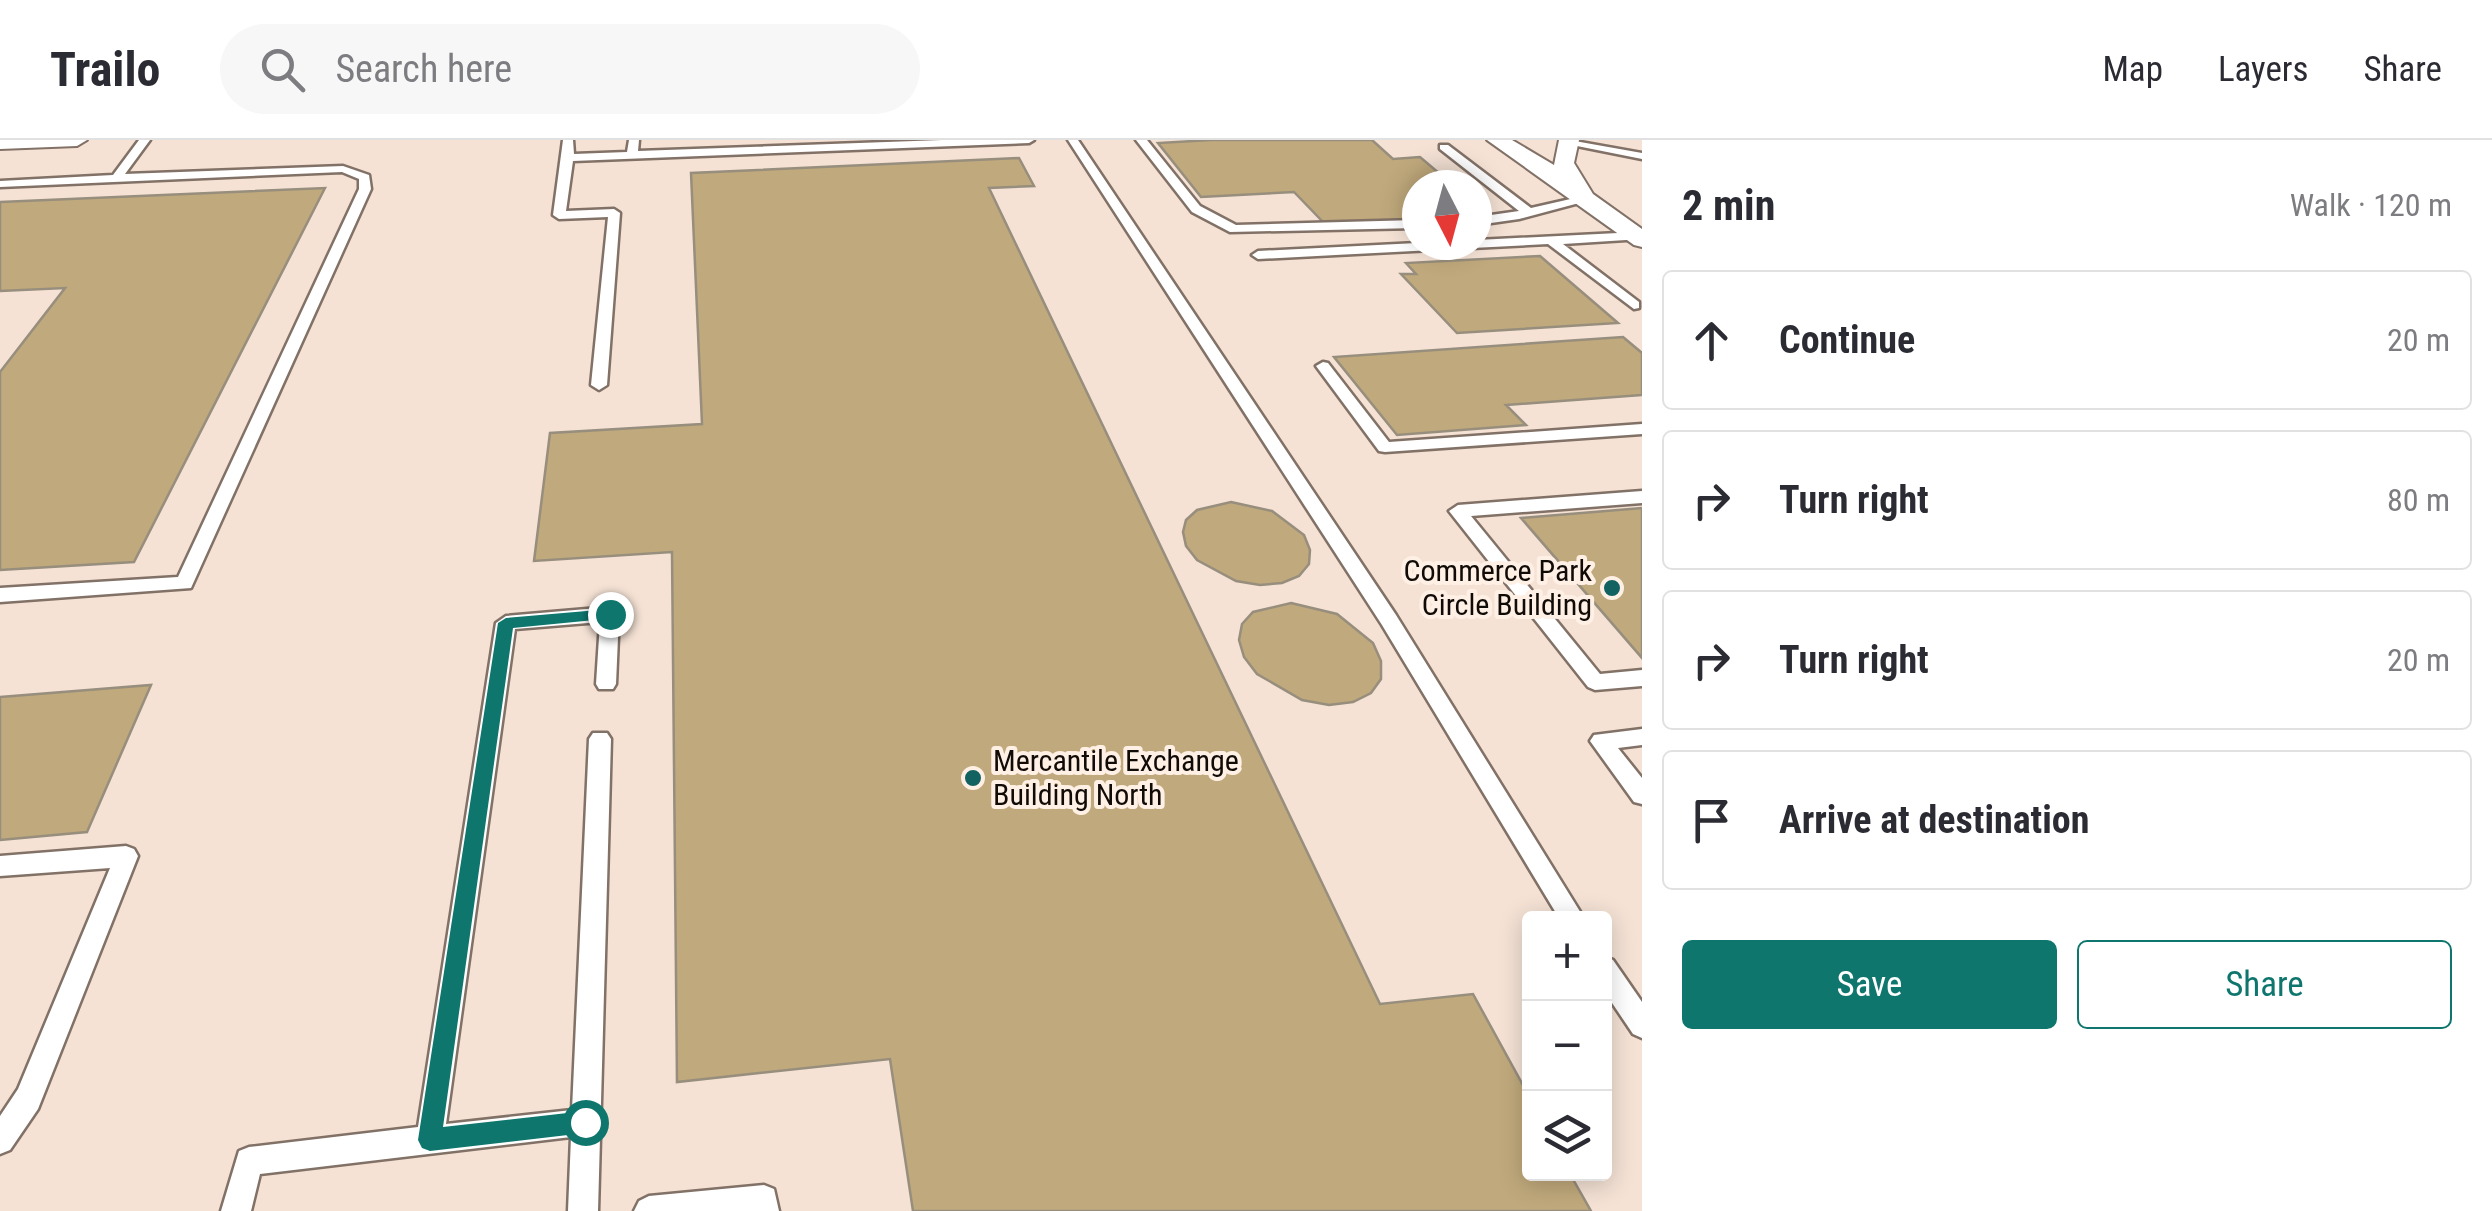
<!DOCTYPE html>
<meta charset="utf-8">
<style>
body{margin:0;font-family:"Roboto Condensed",sans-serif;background:#f7f7f7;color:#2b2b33}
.controls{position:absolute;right:30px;bottom:30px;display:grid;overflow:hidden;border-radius:10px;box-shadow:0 5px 25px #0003}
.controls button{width:90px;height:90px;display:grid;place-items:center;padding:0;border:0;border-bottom:2px solid #e1e1e2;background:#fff;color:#2b2b33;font:50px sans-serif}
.compass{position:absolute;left:1402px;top:30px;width:90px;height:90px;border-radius:50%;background:#fff;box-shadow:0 5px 25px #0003;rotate:174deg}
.stop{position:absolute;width:30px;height:30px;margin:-22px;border:8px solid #0f766e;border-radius:50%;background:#fff}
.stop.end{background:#0f766e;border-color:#fff;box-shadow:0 2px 10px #0008}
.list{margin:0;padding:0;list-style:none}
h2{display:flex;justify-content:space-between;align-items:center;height:130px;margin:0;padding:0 40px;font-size:42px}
h2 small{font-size:32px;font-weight:400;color:#7c7c81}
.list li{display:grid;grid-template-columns:65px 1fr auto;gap:30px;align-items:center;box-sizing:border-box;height:140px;margin:0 20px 20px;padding:0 20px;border:2px solid #e1e1e2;border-radius:10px}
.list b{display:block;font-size:38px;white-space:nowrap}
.list em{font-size:32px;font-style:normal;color:#7c7c81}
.actions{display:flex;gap:20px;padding:30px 40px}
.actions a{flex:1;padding:22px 0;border:2px solid #0f766e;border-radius:10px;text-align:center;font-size:35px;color:#0f766e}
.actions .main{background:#0f766e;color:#fff}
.icon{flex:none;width:55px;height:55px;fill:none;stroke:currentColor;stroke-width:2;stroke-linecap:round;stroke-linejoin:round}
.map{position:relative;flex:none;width:1642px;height:1071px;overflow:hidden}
header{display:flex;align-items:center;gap:60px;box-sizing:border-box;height:140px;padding:0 50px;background:#fff;border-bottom:2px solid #e1e1e2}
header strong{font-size:48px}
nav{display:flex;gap:55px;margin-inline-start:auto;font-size:35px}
.search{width:700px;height:90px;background:#f7f7f7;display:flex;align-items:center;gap:25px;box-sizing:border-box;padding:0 35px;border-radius:55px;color:#7c7c81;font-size:38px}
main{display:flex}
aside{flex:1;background:#fff}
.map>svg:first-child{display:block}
.building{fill:#c0a97c;stroke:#978e7d;stroke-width:2.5}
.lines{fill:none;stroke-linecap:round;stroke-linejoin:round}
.lane-casing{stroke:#827166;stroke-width:5}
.street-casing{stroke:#827166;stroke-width:4}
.lane{fill:#fff;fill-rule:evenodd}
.street{fill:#fff;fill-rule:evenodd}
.route{fill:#0f766e}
.poi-dot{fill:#126261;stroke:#fff0e5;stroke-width:4}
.labels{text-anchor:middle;stroke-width:8;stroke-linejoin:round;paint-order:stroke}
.poi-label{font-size:30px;fill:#110b07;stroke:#fff0e5;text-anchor:end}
</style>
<header>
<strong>Trailo</strong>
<div class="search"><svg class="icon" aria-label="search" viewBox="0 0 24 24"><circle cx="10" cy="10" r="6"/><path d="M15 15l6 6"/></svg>Search here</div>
<nav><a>Map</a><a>Layers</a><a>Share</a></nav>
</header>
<main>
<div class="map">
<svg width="1642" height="1071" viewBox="0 0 1642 1071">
<rect width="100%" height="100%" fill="#f5e2d5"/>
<g class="building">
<polygon points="1211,0 1372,0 1393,19 1420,17 1453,45 1417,45 1417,79 1325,84 1294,52 1201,57 1158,3"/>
<polygon points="1019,18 1034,46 989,48 1380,864 1473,854 1530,958 1530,1034 1570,1034 1591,1071 913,1071 890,919 677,942 672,412 534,421 550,293 702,284 691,33"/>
<polygon points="325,48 134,422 0,430 0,232 65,148 0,151 0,62"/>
<polygon points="1540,116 1618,183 1457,193 1401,134 1416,134 1406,123"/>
<polygon points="1623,197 1642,213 1642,255 1506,265 1526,285 1397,295 1334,217"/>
<polygon points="1231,362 1272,371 1304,395 1310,410 1309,424 1299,436 1282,443 1260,445 1236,441 1197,420 1186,406 1183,392 1186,380 1197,370"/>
<polygon points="1642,368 1642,518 1521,378"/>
<polygon points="1291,463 1337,474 1373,503 1381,521 1381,539 1371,553 1353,562 1329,565 1302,560 1257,534 1244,517 1239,500 1242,484 1253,472"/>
<polygon points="151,545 87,692 0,700 0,557"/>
</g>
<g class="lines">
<defs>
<g id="lane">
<polygon points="139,0 150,0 125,34 343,26 369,35 371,49 191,448 0,462 0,448 178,437 359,49 359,39 342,32 0,47 0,41 113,35"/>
<polygon points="563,0 573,0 574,14 627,12 629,0 639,0 638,11 942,0 1034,0 1029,3 573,21 566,71 614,69 620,73 607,245 599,250 591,245 608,77 559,79 553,75"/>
<polygon points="1068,0 1078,0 1396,475 1584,778 1559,778 1382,485"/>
<polygon points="1136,0 1147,0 1200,66 1236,85 1417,80 1417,88 1230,92 1192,72"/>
<polygon points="1569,0 1642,13 1642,19 1562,3"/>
<polygon points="1440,5 1448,5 1531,68 1588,55 1594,59 1519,79 1477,85 1477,77 1519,71 1440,9"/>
<polygon points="1638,92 1642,93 1642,99 1563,104 1639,162 1639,168 1634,169 1548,104 1258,119 1252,115 1258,111 1417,103 1477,105 1477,100"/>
<polygon points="1323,222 1328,223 1389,302 1642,284 1642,294 1385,312 1379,311 1316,226"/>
<polygon points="1642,351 1642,363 1471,376 1600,534 1642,530 1642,546 1595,550 1588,547 1449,371 1458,365"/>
<polygon points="610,467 619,474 616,544 613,549 599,549 596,544 600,482 515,489 446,984 572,970 589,599 593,593 607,593 611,599 598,1071 568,1071 571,997 260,1034 251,1071 221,1071 239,1011 249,1007 418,987 496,483 506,476"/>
<polygon points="1642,589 1642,605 1618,608 1642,638 1642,664 1634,662 1590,601 1594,595"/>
<polygon points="126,706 134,709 138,716 38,969 10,1010 0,1014 0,976 18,949 110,728 0,736 0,716"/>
<polygon points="1604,816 1613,820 1642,862 1642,898 1633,894 1604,851"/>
<polygon points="764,1045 774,1049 779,1071 634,1071 639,1061 649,1056"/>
</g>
<g id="street">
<polygon points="0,0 87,0 77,6 0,9"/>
<polygon points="1487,0 1512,0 1554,25 1559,0 1579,0 1574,23 1593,54 1642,89 1642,107 1634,105"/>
</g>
</defs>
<use href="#lane" class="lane-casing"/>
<use href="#street" class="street-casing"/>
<use href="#lane" class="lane"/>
<use href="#street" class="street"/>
</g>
<polygon class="route" points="610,469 615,471 615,478 513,488 443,987 585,971 593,974 596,982 593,990 585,993 430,1011 422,1008 418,1000 498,483 506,478"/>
<g class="poi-dot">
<circle cx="1612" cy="448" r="10"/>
<circle cx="973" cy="638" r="10"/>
</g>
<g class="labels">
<g class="poi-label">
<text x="1592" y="441">Commerce Park<tspan x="1592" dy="34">Circle Building</tspan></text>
<text x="993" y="631" text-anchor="start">Mercantile Exchange<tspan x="993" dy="34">Building North</tspan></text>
</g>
</g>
</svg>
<div class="controls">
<button>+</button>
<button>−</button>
<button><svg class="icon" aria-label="layers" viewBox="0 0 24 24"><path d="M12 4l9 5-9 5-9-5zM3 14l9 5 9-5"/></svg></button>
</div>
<svg class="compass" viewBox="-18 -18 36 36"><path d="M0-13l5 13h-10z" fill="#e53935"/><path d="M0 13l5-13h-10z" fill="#7c7c81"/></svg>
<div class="stop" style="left:585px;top:982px"></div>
<div class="stop end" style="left:610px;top:474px"></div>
</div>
<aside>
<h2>2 min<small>Walk · 120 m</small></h2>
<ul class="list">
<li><svg class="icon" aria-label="ahead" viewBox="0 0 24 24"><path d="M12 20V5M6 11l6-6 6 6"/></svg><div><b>Continue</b></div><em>20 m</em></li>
<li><svg class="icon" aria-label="right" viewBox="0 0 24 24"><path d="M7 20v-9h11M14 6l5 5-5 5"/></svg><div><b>Turn right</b></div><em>80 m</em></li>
<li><svg class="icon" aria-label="right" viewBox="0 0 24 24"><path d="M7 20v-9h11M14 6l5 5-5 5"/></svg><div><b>Turn right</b></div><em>20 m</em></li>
<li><svg class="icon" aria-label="arrive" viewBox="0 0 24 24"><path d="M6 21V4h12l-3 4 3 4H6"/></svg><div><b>Arrive at destination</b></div></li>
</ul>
<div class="actions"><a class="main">Save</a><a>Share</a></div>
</aside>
</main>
